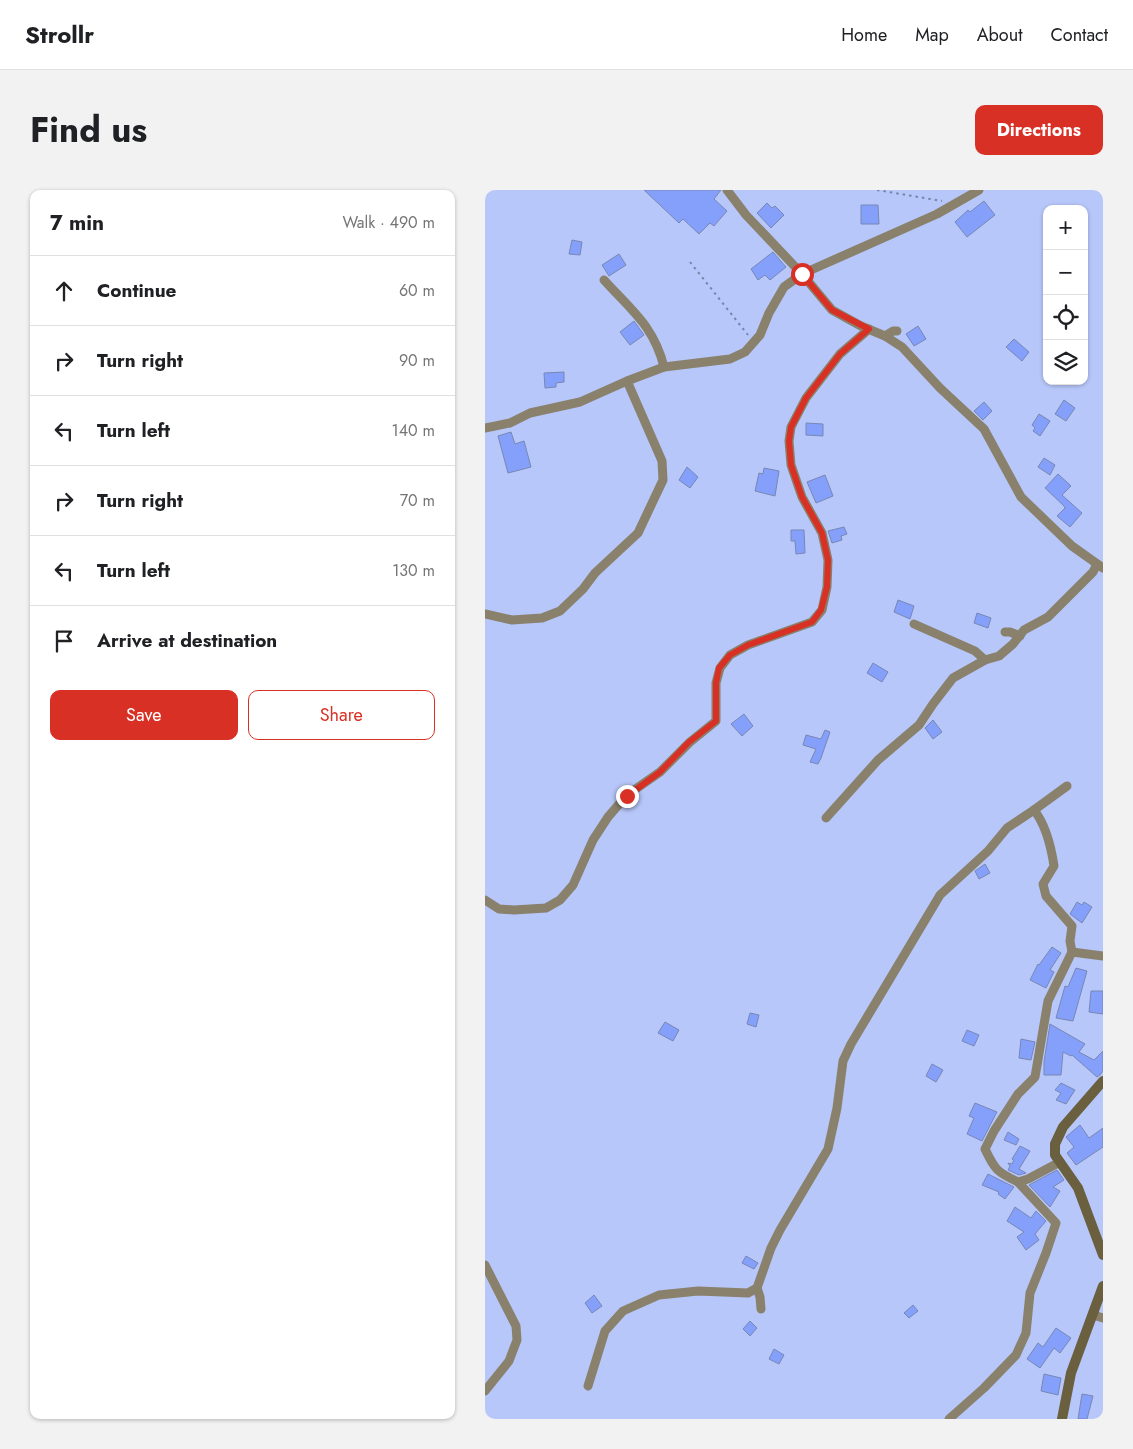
<!DOCTYPE html>
<meta charset="utf-8">
<style>
body{margin:0;font-family:Jost,sans-serif;background:#f2f2f2;color:#202124}
.controls{position:absolute;right:15px;top:15px;display:grid;overflow:hidden;border-radius:10px;box-shadow:0 1px 4px #0004}
.controls button{width:45px;height:45px;display:grid;place-items:center;padding:0;border:0;border-bottom:1px solid #e0e0e0;background:#fff;color:#202124;font:25px sans-serif}
.stop{position:absolute;width:15px;height:15px;margin:-11px;border:4px solid #d93025;border-radius:50%;background:#fff}
.stop.end{background:#d93025;border-color:#fff;box-shadow:0 1px 5px #0008}
.list{margin:0;padding:0;list-style:none}
h2{display:flex;justify-content:space-between;align-items:center;height:65px;margin:0;padding:0 20px;font-size:21px}
h2 small{font-size:16px;font-weight:400;color:#757577}
.list li{display:grid;grid-template-columns:32px 1fr auto;gap:15px;align-items:center;box-sizing:border-box;height:70px;padding:0 20px;border-top:1px solid #e0e0e0}
.list b{display:block;font-size:19px;white-space:nowrap}
.list em{font-size:16px;font-style:normal;color:#757577}
.actions{display:flex;gap:10px;padding:15px 20px}
.actions a{flex:1;padding:11px 0;border:1px solid #d93025;border-radius:10px;text-align:center;font-size:18px;color:#d93025}
.actions .main{background:#d93025;color:#fff}
.icon{flex:none;width:28px;height:28px;fill:none;stroke:currentColor;stroke-width:2;stroke-linecap:round;stroke-linejoin:round}
.map{position:relative;flex:none;width:618px;height:1229px;overflow:hidden;border-radius:10px}
header{display:flex;align-items:center;gap:30px;box-sizing:border-box;height:70px;padding:0 25px;background:#fff;border-bottom:1px solid #e0e0e0}
header strong{font-size:24px}
nav{display:flex;gap:28px;margin-inline-start:auto;font-size:18px}
.intro{display:flex;align-items:center;justify-content:space-between;box-sizing:border-box;height:120px;padding:0 30px}
h1{margin:0;font-size:35px}
.button{padding:12px 22px;border-radius:10px;background:#d93025;color:#fff;font-size:18px;font-weight:700}
main{display:flex;gap:30px;padding:0 30px}
aside{flex:1;background:#fff;border-radius:10px;box-shadow:0 1px 4px #0004}
.map>svg:first-child{display:block}
.building{fill:#85a0fa;stroke:#7787b4}
.lines{fill:none;stroke-linecap:round;stroke-linejoin:round}
.path{stroke:#7884a9;stroke-width:2;stroke-dasharray:2.5 4;stroke-linecap:butt}
.street{stroke:#89816c;stroke-width:9}
.secondary{stroke:#6a5f3f;stroke-width:10}
.route{stroke:#d93025;stroke-width:6}
</style>
<header>
<strong>Strollr</strong>
<nav><a>Home</a><a>Map</a><a>About</a><a>Contact</a></nav>
</header>
<div class="intro"><h1>Find us</h1><a class="button">Directions</a></div>
<main>
<aside>
<h2>7 min<small>Walk · 490 m</small></h2>
<ul class="list">
<li><svg class="icon" aria-label="ahead" viewBox="0 0 24 24"><path d="M12 20V5M6 11l6-6 6 6"/></svg><div><b>Continue</b></div><em>60 m</em></li>
<li><svg class="icon" aria-label="right" viewBox="0 0 24 24"><path d="M7 20v-9h11M14 6l5 5-5 5"/></svg><div><b>Turn right</b></div><em>90 m</em></li>
<li><svg class="icon" aria-label="left" viewBox="0 0 24 24"><path d="M17 20v-9H6M10 6l-5 5 5 5"/></svg><div><b>Turn left</b></div><em>140 m</em></li>
<li><svg class="icon" aria-label="right" viewBox="0 0 24 24"><path d="M7 20v-9h11M14 6l5 5-5 5"/></svg><div><b>Turn right</b></div><em>70 m</em></li>
<li><svg class="icon" aria-label="left" viewBox="0 0 24 24"><path d="M17 20v-9H6M10 6l-5 5 5 5"/></svg><div><b>Turn left</b></div><em>130 m</em></li>
<li><svg class="icon" aria-label="arrive" viewBox="0 0 24 24"><path d="M6 21V4h12l-3 4 3 4H6"/></svg><div><b>Arrive at destination</b></div></li>
</ul>
<div class="actions"><a class="main">Save</a><a>Share</a></div>
</aside>
<div class="map">
<svg width="618" height="1229" viewBox="0 0 618 1229">
<rect width="100%" height="100%" fill="#b7c7f9"/>
<g class="building">
<polygon points="159,0 236,0 229,9 242,21 229,36 225,33 214,44 198,29 194,33"/>
<polygon points="499,11 510,25 482,47 470,32 483,20 485,22"/>
<polygon points="282,13 287,18 290,16 299,25 286,38 272,23"/>
<polygon points="376,15 393,15 394,34 376,34"/>
<polygon points="87,50 97,52 95,65 84,64"/>
<polygon points="288,62 301,77 285,90 280,85 273,90 266,79"/>
<polygon points="134,64 141,75 124,86 117,75"/>
<polygon points="149,131 159,145 145,155 135,142"/>
<polygon points="433,136 441,149 429,156 421,144"/>
<polygon points="529,149 544,162 537,171 521,157"/>
<polygon points="79,182 79,192 71,193 71,197 60,198 59,183"/>
<polygon points="579,210 590,218 581,231 570,224"/>
<polygon points="499,212 507,221 498,230 489,221"/>
<polygon points="554,224 565,231 555,246 548,241 550,238 547,235"/>
<polygon points="321,233 338,234 338,246 321,245"/>
<polygon points="26,242 30,254 39,251 46,277 23,283 13,246"/>
<polygon points="559,268 570,275 565,285 553,277"/>
<polygon points="202,277 213,287 205,298 194,290"/>
<polygon points="279,278 294,281 290,306 270,301 274,283 278,284"/>
<polygon points="573,284 586,296 577,305 597,323 585,337 572,326 580,318 579,316 560,298"/>
<polygon points="340,285 348,306 331,313 322,292"/>
<polygon points="359,337 362,344 356,346 357,350 347,353 343,341"/>
<polygon points="306,340 319,340 320,363 311,364 310,351 306,351"/>
<polygon points="413,410 429,416 425,429 409,422"/>
<polygon points="492,423 506,428 503,438 489,433"/>
<polygon points="388,473 403,482 397,492 382,483"/>
<polygon points="259,524 268,536 257,546 246,534"/>
<polygon points="448,530 457,542 448,549 440,538"/>
<polygon points="340,540 345,542 336,568 333,574 325,572 331,559 318,555 321,545 336,549"/>
<polygon points="500,674 505,683 494,689 490,681"/>
<polygon points="592,712 597,715 599,712 607,717 597,733 585,724"/>
<polygon points="567,757 576,763 565,780 569,782 561,798 545,790 553,774 554,775"/>
<polygon points="591,778 602,781 588,831 571,828 580,796 583,797"/>
<polygon points="606,801 618,801 618,824 604,822"/>
<polygon points="265,823 274,825 271,837 262,834"/>
<polygon points="180,832 194,840 188,851 173,843"/>
<polygon points="565,834 600,854 594,862 609,870 618,861 618,881 615,885 612,887 587,865 586,866 578,862 576,885 559,885 559,872"/>
<polygon points="482,840 494,845 489,856 477,851"/>
<polygon points="536,849 550,852 546,870 534,868"/>
<polygon points="447,874 458,880 451,892 441,886"/>
<polygon points="576,893 590,900 581,914 571,910 576,903 570,900"/>
<polygon points="490,913 512,922 497,951 482,944 489,928 484,926"/>
<polygon points="595,935 604,948 618,938 618,957 591,975 582,963 589,957 581,947"/>
<polygon points="523,942 534,949 531,955 519,950"/>
<polygon points="535,956 545,961 534,979 541,983 534,985 523,980 525,976 523,973 527,974 529,970 527,969"/>
<polygon points="572,980 579,990 568,997 575,1001 565,1017 544,995"/>
<polygon points="503,984 529,997 520,1009 513,1004 514,1002 497,995"/>
<polygon points="530,1017 546,1028 551,1021 561,1031 550,1044 554,1050 541,1060 532,1047 539,1042 522,1031"/>
<polygon points="261,1066 273,1073 269,1079 257,1073"/>
<polygon points="109,1105 117,1116 107,1123 100,1113"/>
<polygon points="428,1115 433,1121 424,1128 419,1123"/>
<polygon points="265,1131 272,1138 265,1146 258,1139"/>
<polygon points="571,1138 586,1148 575,1163 569,1158 555,1178 542,1169 553,1153 558,1157"/>
<polygon points="289,1159 299,1165 294,1174 284,1169"/>
<polygon points="559,1184 576,1188 573,1205 556,1201"/>
<polygon points="597,1204 608,1206 602,1229 593,1229"/>
</g>
<g class="lines">
<g class="path">
<polyline points="392,0 457,11"/>
<polyline points="205,72 263,145"/>
</g>
<g class="street">
<polyline points="242,0 261,25 317,84 347,120 376,136 400,146 417,157 455,198 499,239 536,307 587,356 618,378"/>
<path d="M119,90C146,120 169,136 179,177"/>
<polyline points="400,146 408,141 412,141"/>
<polyline points="0,238 25,233 45,223 95,212 142,191"/>
<polyline points="0,424 27,430 57,428 75,421 98,399 110,383 153,343 178,290 177,271 142,191 179,177 245,169 260,162 275,145 284,123 299,97 317,84 452,24 494,0"/>
<polyline points="429,434 490,461 500,470 514,466 528,454 539,440 563,427 608,382 612,374"/>
<polyline points="520,442 525,442 535,446"/>
<path d="M582,596L549,620C561,635 566,656 569,676L558,694L561,706L587,736L585,751L587,762"/>
<polyline points="341,628 393,570 434,535 448,514 468,488 500,470"/>
<polyline points="0,710 14,719 29,720 61,718 75,710 88,695 108,650 123,627 142,605 175,582 205,552 231,531 231,493 235,478 245,465 263,455 327,432 337,420 342,397 343,370 337,343 317,307 306,275 304,251 306,237 321,208 355,164 384,139"/>
<path d="M575,972L543,989L533,992C512,982 510,980 500,959L509,941L533,904L550,887L563,811L587,762L618,766"/>
<polyline points="0,1075 31,1136 32,1150 24,1171 0,1201"/>
<polyline points="272,1098 275,1107 276,1119"/>
<polyline points="608,1125 618,1128"/>
<polyline points="103,1196 120,1141 138,1121 174,1105 213,1101 263,1103 272,1098 286,1058 295,1040 343,959 352,918 358,871 366,854 455,705 503,661 522,638 549,620"/>
<polyline points="464,1229 499,1198 531,1165 541,1143 545,1103 561,1063 571,1033 533,992"/>
</g>
<g class="secondary">
<polyline points="618,891 578,937 570,954 570,965 593,998 618,1065"/>
<polyline points="577,1229 586,1183 618,1096"/>
</g>
</g>
<g class="lines">
<polyline class="route" points="142,606 175,582 204,552 231,531 231,493 234,478 245,465 263,455 327,432 336,420 342,397 343,370 337,343 317,307 306,275 304,251 306,237 321,208 355,164 384,139 347,120 317,84"/>
</g>
</svg>
<div class="controls">
<button>+</button>
<button>−</button>
<button><svg class="icon" aria-label="locate" viewBox="0 0 24 24"><circle cx="12" cy="12" r="6"/><path d="M12 2v4M12 18v4M2 12h4M18 12h4"/></svg></button>
<button><svg class="icon" aria-label="layers" viewBox="0 0 24 24"><path d="M12 4l9 5-9 5-9-5zM3 14l9 5 9-5"/></svg></button>
</div>
<div class="stop" style="left:317px;top:84px"></div>
<div class="stop end" style="left:142px;top:606px"></div>
</div>
</main>
